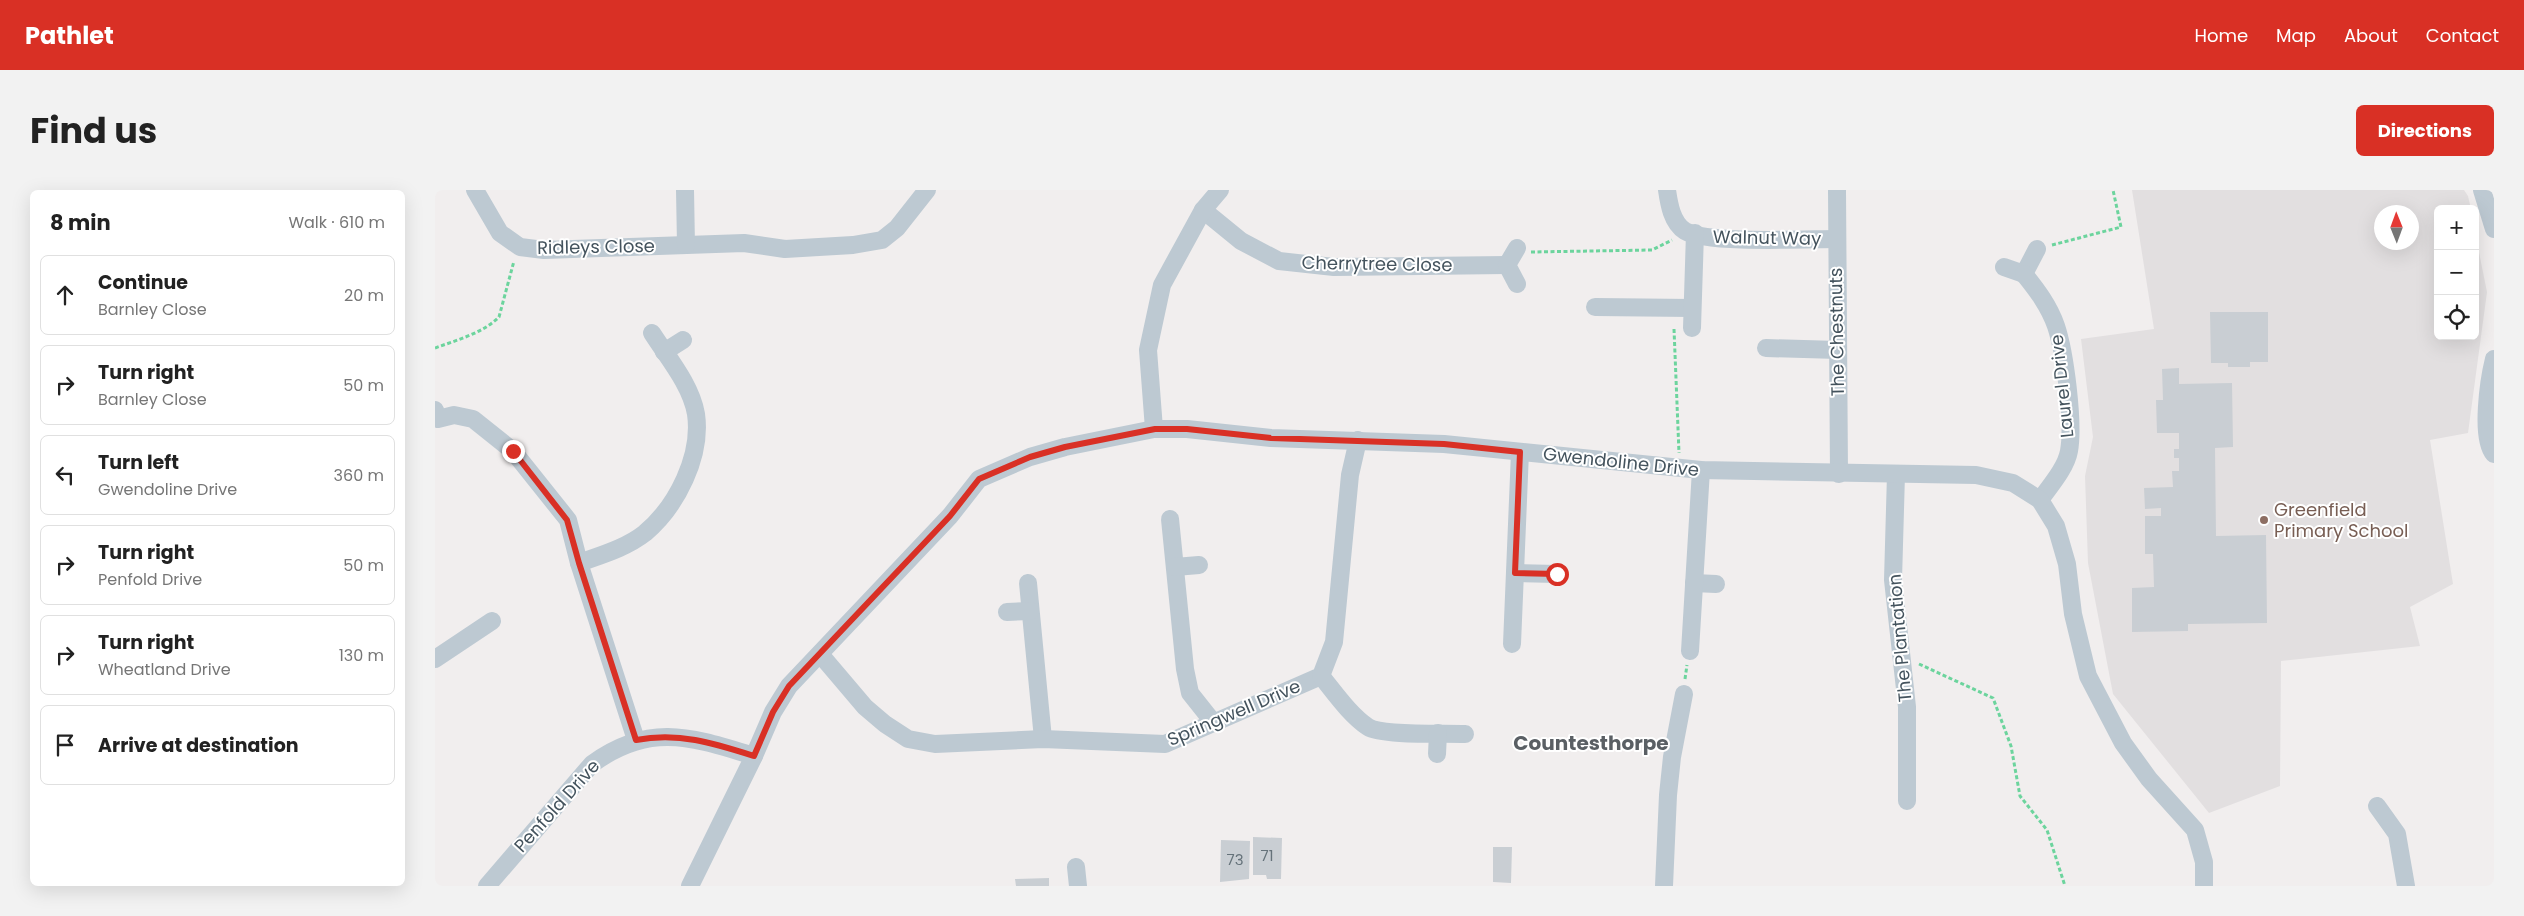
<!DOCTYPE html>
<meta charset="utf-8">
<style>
body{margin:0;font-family:Poppins,sans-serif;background:#f2f2f2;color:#222}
.controls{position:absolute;right:15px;top:15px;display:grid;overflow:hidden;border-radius:8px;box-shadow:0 5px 20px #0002}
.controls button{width:45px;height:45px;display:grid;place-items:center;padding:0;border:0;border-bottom:1px solid #e0e0e0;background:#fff;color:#222;font:25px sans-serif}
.compass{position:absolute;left:1939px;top:15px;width:45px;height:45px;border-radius:50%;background:#fff;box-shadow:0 5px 20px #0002;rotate:359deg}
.stop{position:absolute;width:15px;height:15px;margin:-11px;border:4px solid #d93025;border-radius:50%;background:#fff}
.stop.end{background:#d93025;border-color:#fff;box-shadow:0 1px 5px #0008}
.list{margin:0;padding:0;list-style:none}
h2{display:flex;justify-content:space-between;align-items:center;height:65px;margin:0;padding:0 20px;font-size:21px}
h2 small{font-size:16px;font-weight:400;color:#767676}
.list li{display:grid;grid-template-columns:32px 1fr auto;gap:15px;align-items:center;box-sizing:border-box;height:80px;margin:0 10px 10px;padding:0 10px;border:1px solid #e0e0e0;border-radius:8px}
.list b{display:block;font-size:19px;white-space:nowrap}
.list p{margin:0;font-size:16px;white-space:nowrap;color:#767676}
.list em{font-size:16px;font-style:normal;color:#767676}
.icon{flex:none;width:28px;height:28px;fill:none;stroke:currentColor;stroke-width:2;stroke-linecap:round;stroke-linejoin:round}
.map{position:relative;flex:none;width:2059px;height:696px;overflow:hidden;border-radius:8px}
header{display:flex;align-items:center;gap:30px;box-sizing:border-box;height:70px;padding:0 25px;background:#d93025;color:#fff}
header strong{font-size:24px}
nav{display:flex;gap:28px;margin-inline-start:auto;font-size:18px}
.intro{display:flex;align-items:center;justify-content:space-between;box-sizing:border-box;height:120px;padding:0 30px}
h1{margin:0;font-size:35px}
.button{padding:12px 22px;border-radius:8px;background:#d93025;color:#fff;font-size:18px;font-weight:700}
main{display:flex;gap:30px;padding:0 30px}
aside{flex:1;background:#fff;border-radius:8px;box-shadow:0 5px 20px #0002}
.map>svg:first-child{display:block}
.education{fill:#e2dfe0;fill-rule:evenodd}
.building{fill:#c9ced3}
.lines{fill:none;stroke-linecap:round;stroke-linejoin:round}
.path{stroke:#6cd49d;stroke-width:3;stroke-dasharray:4 2.5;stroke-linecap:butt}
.minor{stroke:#bdc9d2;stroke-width:18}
.route{stroke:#d93025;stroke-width:6}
.education-dot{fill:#8d6e63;stroke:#fff;stroke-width:2}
.labels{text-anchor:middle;stroke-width:4;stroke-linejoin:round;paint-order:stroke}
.number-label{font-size:15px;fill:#65727a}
.street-label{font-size:18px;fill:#44535d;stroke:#fff}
.education-label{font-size:18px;fill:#785e54;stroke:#fff;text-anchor:start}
.quarter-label{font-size:20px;font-weight:bold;fill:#5a5f64;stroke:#fff}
</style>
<header>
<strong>Pathlet</strong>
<nav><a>Home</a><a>Map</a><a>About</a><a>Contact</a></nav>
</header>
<div class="intro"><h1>Find us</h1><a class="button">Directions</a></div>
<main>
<aside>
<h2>8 min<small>Walk · 610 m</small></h2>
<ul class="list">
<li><svg class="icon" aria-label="ahead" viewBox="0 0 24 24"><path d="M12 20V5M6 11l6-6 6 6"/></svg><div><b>Continue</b><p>Barnley Close</p></div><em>20 m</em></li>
<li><svg class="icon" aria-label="right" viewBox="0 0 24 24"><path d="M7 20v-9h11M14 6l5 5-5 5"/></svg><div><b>Turn right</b><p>Barnley Close</p></div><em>50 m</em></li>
<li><svg class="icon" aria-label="left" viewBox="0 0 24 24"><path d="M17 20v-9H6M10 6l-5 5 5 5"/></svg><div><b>Turn left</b><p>Gwendoline Drive</p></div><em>360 m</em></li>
<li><svg class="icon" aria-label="right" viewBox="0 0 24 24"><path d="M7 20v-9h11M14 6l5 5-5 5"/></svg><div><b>Turn right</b><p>Penfold Drive</p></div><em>50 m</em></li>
<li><svg class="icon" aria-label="right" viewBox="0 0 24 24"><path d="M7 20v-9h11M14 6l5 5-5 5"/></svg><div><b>Turn right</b><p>Wheatland Drive</p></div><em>130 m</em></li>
<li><svg class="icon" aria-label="arrive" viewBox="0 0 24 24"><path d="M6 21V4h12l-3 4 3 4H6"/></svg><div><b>Arrive at destination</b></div></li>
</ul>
</aside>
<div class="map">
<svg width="2059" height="696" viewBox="0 0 2059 696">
<rect width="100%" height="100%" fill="#f1eeee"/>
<path class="education" d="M1697,0H2029L2033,6L2036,19H2003V146H2040V42L2052,102L2033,243L1995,250L2018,394L1975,417L1985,456L1846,471L1845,596L1774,623L1678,504L1653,373L1650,286L1658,247L1646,149L1719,139ZM1946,22H1976V52H1946Z"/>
<g class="building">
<polygon points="1775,122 1833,122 1833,172 1815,172 1815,177 1793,177 1793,173 1776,173"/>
<polygon points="1744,178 1744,194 1797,193 1798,257 1780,258 1781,346 1831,345 1832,433 1753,434 1753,441 1697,442 1697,398 1719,397 1718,364 1710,364 1710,326 1726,326 1726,318 1710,319 1709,298 1738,297 1737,281 1744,281 1744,268 1739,268 1739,259 1744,259 1744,243 1722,243 1721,210 1728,210 1727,179"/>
<polygon points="818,647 847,648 846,689 832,689 831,685 818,685"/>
<polygon points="786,650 815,651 814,689 785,692"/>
<polygon points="1058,657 1077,657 1076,693 1058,692"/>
<polygon points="614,688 614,696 581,696 580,689"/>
</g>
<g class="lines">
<g class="path">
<polyline points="1617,55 1686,37 1678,0"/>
<polyline points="1096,62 1217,60 1237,50"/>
<polyline points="1239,139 1244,263"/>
<path d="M0,158C22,150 48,143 64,127L79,71"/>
<polyline points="1484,474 1558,508 1576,556 1585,606 1612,640 1630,696"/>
<polyline points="1250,489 1252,475"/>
</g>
<g class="minor">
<polyline points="40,0 65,43 85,57 109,60 309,53 350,59 418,55 447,50 462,38 492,0"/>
<polyline points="250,0 251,55"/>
<path d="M1232,0C1234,14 1237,33 1250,41C1272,54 1372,49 1401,49"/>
<polyline points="1402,0 1404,284"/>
<polyline points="2047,0 2059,39"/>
<polyline points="768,20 806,51 844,71 899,77 1072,75"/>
<polyline points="1082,58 1072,75 1082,94"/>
<polyline points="1569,77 1589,84 1602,59"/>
<path d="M1589,84C1602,100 1614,116 1621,136C1630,163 1639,233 1634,261C1631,278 1615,296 1605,310"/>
<polyline points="1160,117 1257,118"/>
<polyline points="1257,138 1260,43"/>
<polyline points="1331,158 1403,160"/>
<polyline points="229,162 248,150"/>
<path d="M2059,169C2054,189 2045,248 2059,264"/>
<polyline points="0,220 3,229 19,225 38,229 78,261 133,330 144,373 201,550"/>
<polyline points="719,239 713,160 727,95 768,20 785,0"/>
<polyline points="1461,284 1458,390 1472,517 1472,611"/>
<polyline points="735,329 750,479 755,503 778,532"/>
<path d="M144,373C166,365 191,358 210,343C242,316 267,266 261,224C256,195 233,168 217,143"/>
<polyline points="740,377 764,375"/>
<polyline points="1080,383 1122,384"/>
<polyline points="593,393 608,549"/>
<polyline points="1259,393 1281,394"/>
<polyline points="572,422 595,421"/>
<polyline points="1077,454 1085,262"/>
<polyline points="1255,461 1266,280"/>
<polyline points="385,464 430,517 450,534 473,549 500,554 608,549 730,554 886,486 899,452 915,285 923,250"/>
<polyline points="0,469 57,431"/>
<path d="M886,486C900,503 915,525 933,537C947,546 1011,543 1030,544"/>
<polyline points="1002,564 1003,543"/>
<polyline points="1942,616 1962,644 1971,696"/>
<polyline points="641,677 643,696"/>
<path d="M52,696L157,574C215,532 256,547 319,566"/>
<polyline points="255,696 319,566 338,522 354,496 515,326 544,289 595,267 630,257 719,239 752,239 836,248 1009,254 1266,280 1541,285 1578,293 1605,310 1621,336 1632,374 1638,424 1653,486 1688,553 1714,589 1760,640 1769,672 1769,696"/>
<polyline points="1229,696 1233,605 1237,567 1249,504"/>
</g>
</g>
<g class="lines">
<path class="route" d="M78,261L132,330L144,373L201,550C244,542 278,553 319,566L338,522L354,496L515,326L544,289L595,267L630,257L720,239H752L836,248L1009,254L1085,262L1080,383L1122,384"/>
</g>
<circle class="education-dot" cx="1829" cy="330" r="5"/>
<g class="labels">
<g class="number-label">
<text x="832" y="671">71</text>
<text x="800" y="675">73</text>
</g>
<g class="street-label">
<text transform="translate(1332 48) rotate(1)" y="6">Walnut Way</text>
<text transform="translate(161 57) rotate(-1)" y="6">Ridleys Close</text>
<text transform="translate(942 74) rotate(1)" y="6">Cherrytree Close</text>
<text transform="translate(1402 142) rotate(-91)" y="6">The Chestnuts</text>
<text transform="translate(1627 196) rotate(-96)" y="6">Laurel Drive</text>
<text transform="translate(1186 272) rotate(6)" y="6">Gwendoline Drive</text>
<text transform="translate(1465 448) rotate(-95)" y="6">The Plantation</text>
<text transform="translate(799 523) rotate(-23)" y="6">Springwell Drive</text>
<text transform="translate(122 616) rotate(-48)" y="6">Penfold Drive</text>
</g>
<g class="education-label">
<text x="1839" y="326">Greenfield<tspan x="1839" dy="21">Primary School</tspan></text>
</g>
<g class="quarter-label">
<text x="1156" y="560">Countesthorpe</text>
</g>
</g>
</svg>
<div class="controls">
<button>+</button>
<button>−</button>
<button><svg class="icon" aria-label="locate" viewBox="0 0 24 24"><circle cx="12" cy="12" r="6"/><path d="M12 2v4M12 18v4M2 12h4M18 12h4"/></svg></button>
</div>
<svg class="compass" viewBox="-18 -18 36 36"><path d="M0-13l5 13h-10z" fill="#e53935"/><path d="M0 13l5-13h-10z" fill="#767676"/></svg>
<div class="stop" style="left:1122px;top:384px"></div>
<div class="stop end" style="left:78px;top:261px"></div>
</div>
</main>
